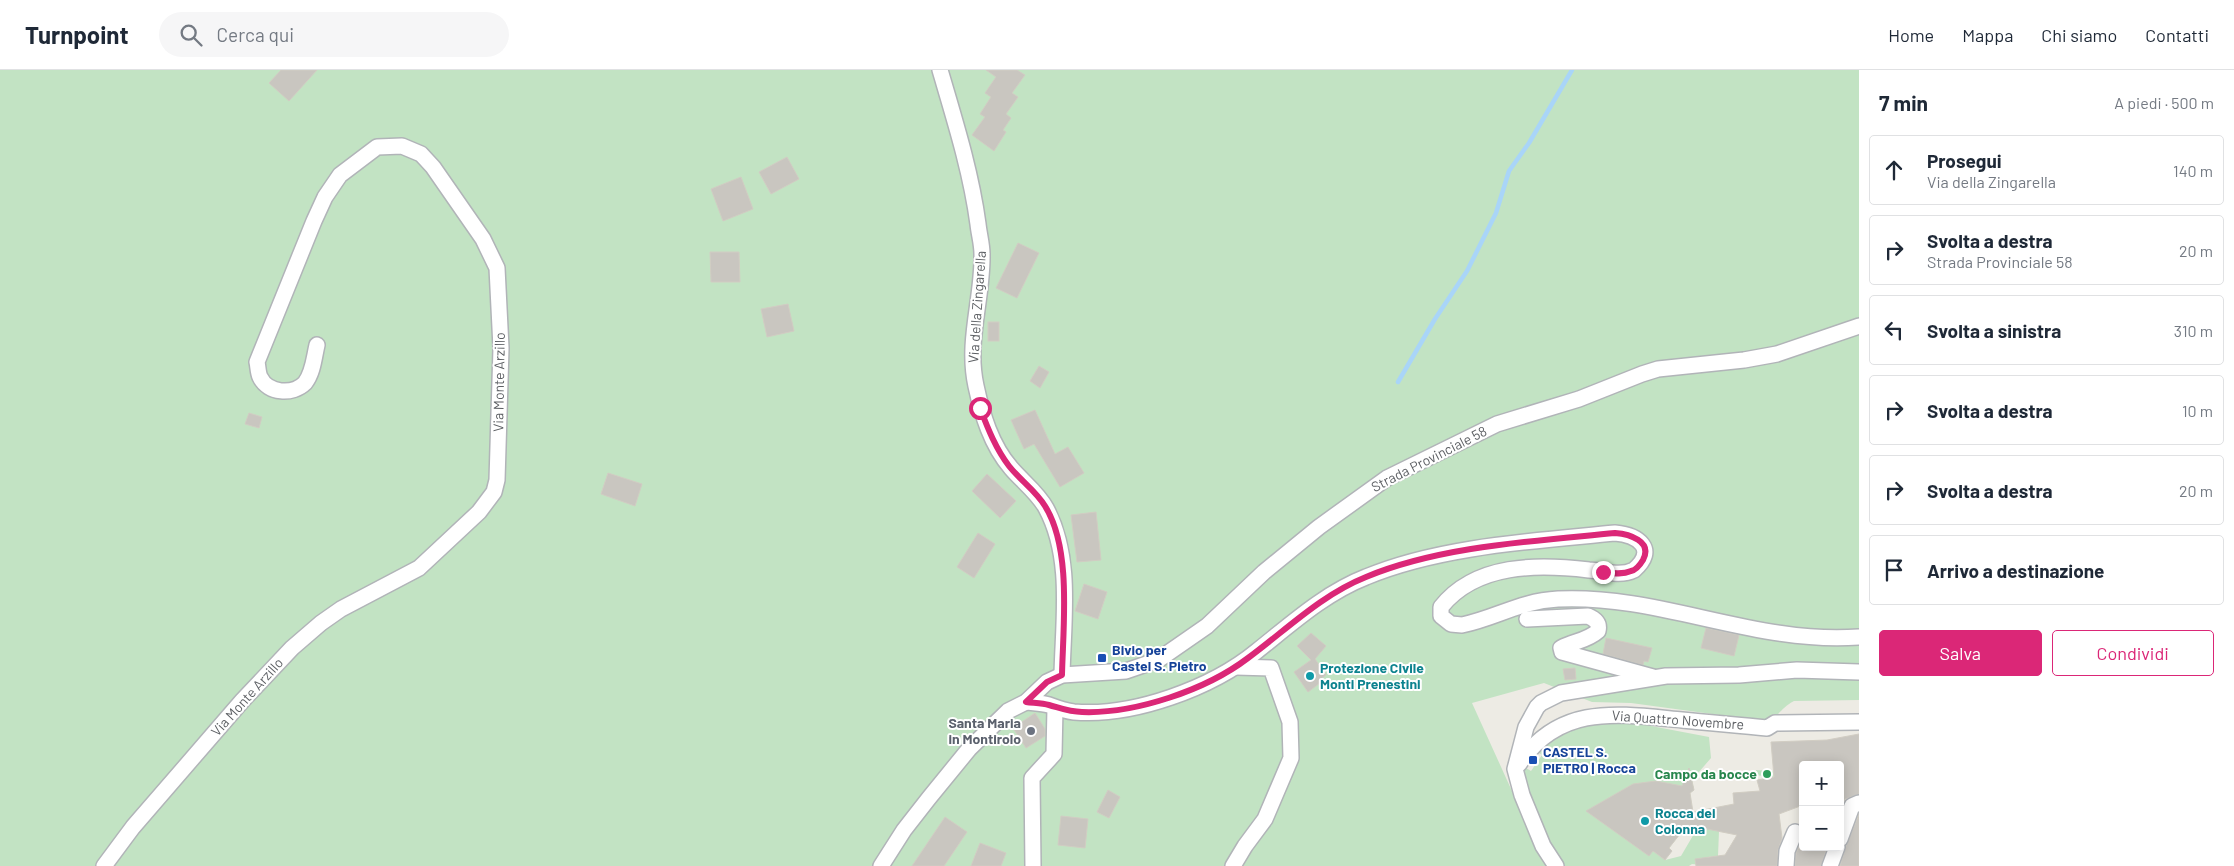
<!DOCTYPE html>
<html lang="it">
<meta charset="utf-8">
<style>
body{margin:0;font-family:Barlow,sans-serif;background:#f6f6f7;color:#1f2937}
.controls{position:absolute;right:15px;bottom:15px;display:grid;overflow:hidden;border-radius:5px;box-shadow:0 2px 12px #0003}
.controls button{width:45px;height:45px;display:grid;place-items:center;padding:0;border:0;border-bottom:1px solid #e0e1e3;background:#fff;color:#1f2937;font:25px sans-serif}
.stop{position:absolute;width:15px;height:15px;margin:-11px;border:4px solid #db2777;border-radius:50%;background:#fff}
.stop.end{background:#db2777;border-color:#fff;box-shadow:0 1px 5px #0008}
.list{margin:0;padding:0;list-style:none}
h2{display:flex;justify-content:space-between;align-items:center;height:65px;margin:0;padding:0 20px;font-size:21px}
h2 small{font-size:16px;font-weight:400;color:#747a83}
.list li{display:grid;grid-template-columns:32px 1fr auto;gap:15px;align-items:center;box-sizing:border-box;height:70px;margin:0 10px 10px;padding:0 10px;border:1px solid #e0e1e3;border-radius:5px}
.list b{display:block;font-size:19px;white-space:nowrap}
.list p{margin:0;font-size:16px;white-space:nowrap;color:#747a83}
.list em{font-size:16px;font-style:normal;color:#747a83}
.actions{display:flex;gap:10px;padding:15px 20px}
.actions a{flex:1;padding:11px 0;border:1px solid #db2777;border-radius:5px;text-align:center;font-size:18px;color:#db2777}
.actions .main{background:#db2777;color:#fff}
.icon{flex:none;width:28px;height:28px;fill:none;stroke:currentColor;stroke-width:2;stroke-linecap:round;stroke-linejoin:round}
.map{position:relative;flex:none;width:1859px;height:796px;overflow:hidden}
header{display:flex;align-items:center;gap:30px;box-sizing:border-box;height:70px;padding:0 25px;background:#fff;border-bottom:1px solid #e0e1e3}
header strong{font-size:24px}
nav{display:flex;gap:28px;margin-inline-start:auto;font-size:18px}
.search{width:350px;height:45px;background:#f6f6f7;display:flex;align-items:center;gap:12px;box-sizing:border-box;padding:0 18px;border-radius:28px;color:#747a83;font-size:19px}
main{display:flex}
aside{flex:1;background:#fff}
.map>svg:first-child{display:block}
.green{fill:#c2e3c3}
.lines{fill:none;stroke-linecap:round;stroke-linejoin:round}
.stream{stroke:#a9d5f8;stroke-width:4.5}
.building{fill:#c9c6c0;stroke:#d1cdc3}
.minor-casing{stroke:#b1b4b8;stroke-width:18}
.minor{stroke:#fff;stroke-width:15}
.route{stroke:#db2777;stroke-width:6}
.transit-dot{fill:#1a4fb4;stroke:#fff;stroke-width:2}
.culture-dot{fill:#0f9aa8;stroke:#fff;stroke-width:2}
.worship-dot{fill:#6b7280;stroke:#fff;stroke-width:2}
.leisure-dot{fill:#2e9e5b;stroke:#fff;stroke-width:2}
.labels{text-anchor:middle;stroke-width:4;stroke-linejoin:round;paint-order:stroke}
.street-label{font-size:14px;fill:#5c5f63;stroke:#fff}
.transit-label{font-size:14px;font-weight:bold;fill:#164399;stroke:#fff;text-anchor:start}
.culture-label{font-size:14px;font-weight:bold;fill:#0d838f;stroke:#fff;text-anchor:start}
.worship-label{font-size:14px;font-weight:bold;fill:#5b616d;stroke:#fff;text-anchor:end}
.leisure-label{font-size:14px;font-weight:bold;fill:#27864d;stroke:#fff;text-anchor:end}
</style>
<header>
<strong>Turnpoint</strong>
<div class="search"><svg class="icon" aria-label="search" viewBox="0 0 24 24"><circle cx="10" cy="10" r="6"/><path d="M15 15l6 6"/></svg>Cerca qui</div>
<nav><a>Home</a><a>Mappa</a><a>Chi siamo</a><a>Contatti</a></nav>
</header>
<main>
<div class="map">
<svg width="1859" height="796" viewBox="0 0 1859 796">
<rect width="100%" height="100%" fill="#edebe4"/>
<g class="green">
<path d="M0,0H1859V630L1794,631C1780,638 1780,647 1764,651L1631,633L1592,632L1544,613L1472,633L1546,796H0Z"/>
<path d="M1604,651L1646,655L1709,667L1711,688L1692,710L1694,720L1690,723C1694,751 1686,756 1669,778L1660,771L1653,781L1665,790L1681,786L1698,757L1719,761L1718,786L1708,787L1702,795L1692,794L1689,796H1565C1540,766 1530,735 1523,696L1531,701L1542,685L1535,680C1556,667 1579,655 1604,651Z"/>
<polygon points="1756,700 1779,702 1779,708 1755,705"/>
</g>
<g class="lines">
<polyline class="stream" points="1398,312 1435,249 1467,201 1496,143 1509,101 1529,73 1572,0"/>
</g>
<g class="building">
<polygon points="281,0 317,0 289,31 269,13"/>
<polygon points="986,0 1017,0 1025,5 1012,23 1018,27 1006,44 1011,48 1003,60 1006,62 994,81 972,65 985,47 980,44 991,27 985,23 996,7"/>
<polygon points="787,87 799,109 771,124 759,102"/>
<polygon points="741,107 753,139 723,151 711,119"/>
<polygon points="1018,173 1039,183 1017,228 996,218"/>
<polygon points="710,182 739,182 740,212 711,212"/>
<polygon points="788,234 794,261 767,267 761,239"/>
<rect x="988" y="252" width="11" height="19"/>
<polygon points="1039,296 1049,302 1040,318 1030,311"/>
<polygon points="1035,340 1055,384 1068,377 1084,403 1060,417 1034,374 1024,379 1011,350"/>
<polygon points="249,343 262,347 259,358 245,354"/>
<polygon points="608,403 642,414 635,436 601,424"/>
<polygon points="987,404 1016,431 1000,448 972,421"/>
<polygon points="1096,442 1101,490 1077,492 1071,445"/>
<polygon points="978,463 995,474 974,508 957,497"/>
<polygon points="1084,514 1107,522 1098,549 1075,541"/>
<polygon points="1706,558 1739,565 1734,586 1701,578"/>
<polygon points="1311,563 1326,576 1315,589 1326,605 1322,608 1324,610 1308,622 1294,602 1311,590 1297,576"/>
<polygon points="1606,568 1652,578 1648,592 1644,591 1643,595 1603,584"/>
<polygon points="1575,598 1576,609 1565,610 1563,599"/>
<polygon points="1035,643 1045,659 1045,666 1026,678 1013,658"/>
<polygon points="1859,664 1859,724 1845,729 1841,739 1840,692 1803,692 1803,735 1779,744 1782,768 1778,780 1777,796 1696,796 1695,789 1725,785 1737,765 1687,755 1669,778 1672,781 1665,790 1653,781 1649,786 1586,741 1633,714 1656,711 1682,716 1689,698 1694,720 1690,723 1693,742 1734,734 1733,723 1760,721 1757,710 1774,707 1771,672 1827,670"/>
<polygon points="1108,720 1120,727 1109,748 1097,742"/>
<polygon points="1859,744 1859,796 1840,796 1846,776"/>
<polygon points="1061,746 1088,749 1085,778 1058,775"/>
<polygon points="945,747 967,762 944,796 912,796"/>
<polygon points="1803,768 1803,777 1827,777 1821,796 1795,796 1796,783"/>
<polygon points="980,773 1006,783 1001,796 971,796"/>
</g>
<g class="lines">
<defs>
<g id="minor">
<path d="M940,0C955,51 971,102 978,154C979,164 982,174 982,184C983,228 966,271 976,316C982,344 991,375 1011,398C1022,411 1038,423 1046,438C1073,488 1063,551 1062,605"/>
<path d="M1527,549L1588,546C1595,549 1600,553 1598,561C1587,571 1574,571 1561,578L1562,582L1653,607"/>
<path d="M1026,632C1034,633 1042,633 1049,635C1057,638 1065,641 1074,642C1133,647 1212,618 1257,581C1291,554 1325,523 1366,507C1440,476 1535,471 1615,463C1638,465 1658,479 1634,500C1620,507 1605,501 1589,500C1538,494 1476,493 1441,537V546L1451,554L1462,555C1496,548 1520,531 1558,529C1660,524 1756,575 1859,567"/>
<path d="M1519,694C1560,633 1619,644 1682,650C1710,653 1739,655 1767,658L1775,653L1859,652"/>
<polyline points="1840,769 1852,736 1859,733"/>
<path d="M104,796L133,757L242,631L292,578L321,553L341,539L419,498L479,442L494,422L497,410L501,278L497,198L483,169L433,97L421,84L402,76L377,77L340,105L325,127L314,151L257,292C258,296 258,303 260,307C268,324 293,325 305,313C313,303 314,288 317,275"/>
<polyline points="881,796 904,760 929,728 969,679 1008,641 1026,632 1047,612 1062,605 1126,601 1158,590 1207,556 1264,502 1319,457 1387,408 1497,354 1579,329 1642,304 1658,299 1744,290 1777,284 1859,256"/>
<polyline points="1033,796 1032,708 1054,684 1055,638"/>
<polyline points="1233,796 1245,776 1265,749 1291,688 1290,652 1271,598 1236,597"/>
<polyline points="1556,796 1543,776 1522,725 1515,699 1526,657 1537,637 1541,633 1561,623 1666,606 1739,605 1797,600 1859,602"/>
<polyline points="1786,796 1787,781 1795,762"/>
<polyline points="1830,796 1837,777"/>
</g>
</defs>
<use href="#minor" class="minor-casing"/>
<use href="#minor" class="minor"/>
</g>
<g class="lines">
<path class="route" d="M980,338C988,359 996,379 1009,396C1020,410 1036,421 1045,436C1072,479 1063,556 1062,605L1047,612L1026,632C1033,633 1042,633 1049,635C1060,638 1069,642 1082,642C1135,644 1206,620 1248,588C1286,560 1321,525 1366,507C1440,476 1535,471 1615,463C1629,464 1653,471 1643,490C1640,495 1636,500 1631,501C1622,505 1612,503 1603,502"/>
</g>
<g class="transit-dot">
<rect x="1097" y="583" width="10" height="10" rx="2.5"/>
<rect x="1528" y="685" width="10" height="10" rx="2.5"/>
</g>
<g class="culture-dot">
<circle cx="1310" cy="606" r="5"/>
<circle cx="1645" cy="751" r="5"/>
</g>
<circle class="worship-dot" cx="1031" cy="661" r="5"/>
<circle class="leisure-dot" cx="1767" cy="704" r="5"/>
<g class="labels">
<g class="street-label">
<text transform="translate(977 237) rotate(-86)" y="5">Via della Zingarella</text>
<text transform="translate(499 312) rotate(-89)" y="5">Via Monte Arzillo</text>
<text transform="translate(1429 389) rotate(-27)" y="5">Strada Provinciale 58</text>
<text transform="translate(247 627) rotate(-48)" y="5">Via Monte Arzillo</text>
<text transform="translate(1678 650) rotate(4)" y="5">Via Quattro Novembre</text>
</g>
<g class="transit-label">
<text x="1112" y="585">Bivio per<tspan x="1112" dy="16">Castel S. Pietro</tspan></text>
<text x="1543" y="687">CASTEL S.<tspan x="1543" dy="16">PIETRO | Rocca</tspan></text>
</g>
<g class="culture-label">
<text x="1320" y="603">Protezione Civile<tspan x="1320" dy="16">Monti Prenestini</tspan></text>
<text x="1655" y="748">Rocca dei<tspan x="1655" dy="16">Colonna</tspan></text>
</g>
<g class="worship-label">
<text x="1021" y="658">Santa Maria<tspan x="1021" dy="16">in Montirolo</tspan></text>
</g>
<g class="leisure-label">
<text x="1757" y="709">Campo da bocce</text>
</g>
</g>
</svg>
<div class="controls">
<button>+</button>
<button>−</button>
</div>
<div class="stop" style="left:980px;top:338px"></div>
<div class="stop end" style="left:1603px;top:502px"></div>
</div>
<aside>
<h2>7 min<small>A piedi · 500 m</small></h2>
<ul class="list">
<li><svg class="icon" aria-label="ahead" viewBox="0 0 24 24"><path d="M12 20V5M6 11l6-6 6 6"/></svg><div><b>Prosegui</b><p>Via della Zingarella</p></div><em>140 m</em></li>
<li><svg class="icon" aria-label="right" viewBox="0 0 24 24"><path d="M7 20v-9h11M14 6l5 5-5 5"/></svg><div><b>Svolta a destra</b><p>Strada Provinciale 58</p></div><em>20 m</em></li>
<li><svg class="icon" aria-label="left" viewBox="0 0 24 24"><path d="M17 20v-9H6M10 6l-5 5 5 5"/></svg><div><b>Svolta a sinistra</b></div><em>310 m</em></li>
<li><svg class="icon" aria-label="right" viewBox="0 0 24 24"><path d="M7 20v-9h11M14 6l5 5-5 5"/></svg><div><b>Svolta a destra</b></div><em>10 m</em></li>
<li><svg class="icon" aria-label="right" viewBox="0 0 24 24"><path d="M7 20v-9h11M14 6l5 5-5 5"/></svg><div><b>Svolta a destra</b></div><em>20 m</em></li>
<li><svg class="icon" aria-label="arrive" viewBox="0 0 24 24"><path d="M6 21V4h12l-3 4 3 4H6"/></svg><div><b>Arrivo a destinazione</b></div></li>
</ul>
<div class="actions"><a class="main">Salva</a><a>Condividi</a></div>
</aside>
</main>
